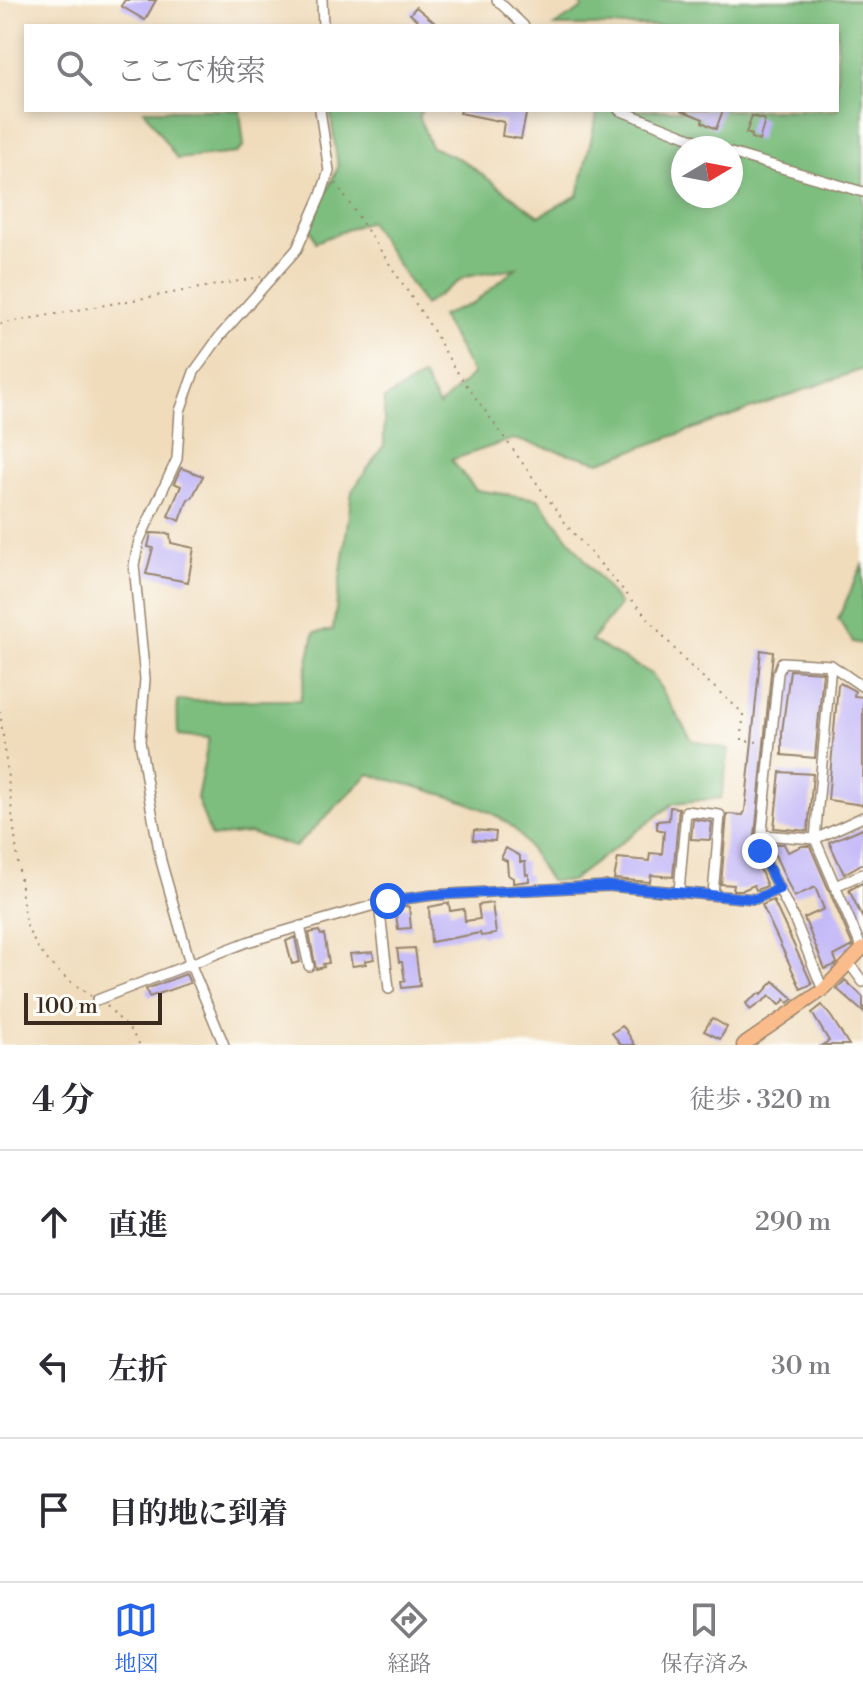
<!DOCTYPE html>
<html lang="ja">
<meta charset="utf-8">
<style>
body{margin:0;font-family:"Libre Bodoni","Noto Serif JP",serif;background:#f7f7f7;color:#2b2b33}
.compass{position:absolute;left:671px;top:136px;width:72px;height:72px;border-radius:50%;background:#fff;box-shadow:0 4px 12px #0003;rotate:80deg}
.scale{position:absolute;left:24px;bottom:20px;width:138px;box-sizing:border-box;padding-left:8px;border:4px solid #3b2a1e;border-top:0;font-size:22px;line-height:28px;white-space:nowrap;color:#3b2a1e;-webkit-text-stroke:6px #fdfcf7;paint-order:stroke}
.stop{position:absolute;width:24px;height:24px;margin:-18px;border:6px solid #2563eb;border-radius:50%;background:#fff}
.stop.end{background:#2563eb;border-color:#fff;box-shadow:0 2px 8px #0008}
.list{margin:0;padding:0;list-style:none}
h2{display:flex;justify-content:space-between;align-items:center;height:104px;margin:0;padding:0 32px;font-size:34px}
h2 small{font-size:26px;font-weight:400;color:#7c7c81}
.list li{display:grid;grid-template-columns:52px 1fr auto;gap:24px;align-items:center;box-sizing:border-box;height:144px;padding:0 32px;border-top:2px solid #e1e1e2}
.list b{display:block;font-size:30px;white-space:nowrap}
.list em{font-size:26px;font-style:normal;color:#7c7c81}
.icon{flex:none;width:44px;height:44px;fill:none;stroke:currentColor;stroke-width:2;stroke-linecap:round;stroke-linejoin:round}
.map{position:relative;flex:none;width:863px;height:1045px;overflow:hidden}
.search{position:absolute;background:#fff;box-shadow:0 4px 12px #0003;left:24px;right:24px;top:24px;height:88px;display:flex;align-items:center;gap:20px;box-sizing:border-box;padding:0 28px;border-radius:0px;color:#7c7c81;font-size:30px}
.sheet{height:536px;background:#fff}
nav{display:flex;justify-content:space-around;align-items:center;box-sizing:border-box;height:112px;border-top:2px solid #e1e1e2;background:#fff;font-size:22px;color:#7c7c81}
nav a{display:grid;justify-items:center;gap:4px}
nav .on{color:#2563eb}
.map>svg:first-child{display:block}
.forest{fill:#7dbd7e;stroke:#5c744e;stroke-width:2;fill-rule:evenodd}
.building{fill:#bbaff8}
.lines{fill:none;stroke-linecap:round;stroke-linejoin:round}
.minor-casing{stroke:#96836c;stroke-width:12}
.major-casing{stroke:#96836c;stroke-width:15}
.path{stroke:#96836c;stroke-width:2;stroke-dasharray:2 6;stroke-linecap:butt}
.minor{stroke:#fff;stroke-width:9}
.major{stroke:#fabc8b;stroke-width:12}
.route{stroke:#2563eb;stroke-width:10}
</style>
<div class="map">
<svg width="863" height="1045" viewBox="0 0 863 1045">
<rect width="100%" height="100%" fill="#fdfcf7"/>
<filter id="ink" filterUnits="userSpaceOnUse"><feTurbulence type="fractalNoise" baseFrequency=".0125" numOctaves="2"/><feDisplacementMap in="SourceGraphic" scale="16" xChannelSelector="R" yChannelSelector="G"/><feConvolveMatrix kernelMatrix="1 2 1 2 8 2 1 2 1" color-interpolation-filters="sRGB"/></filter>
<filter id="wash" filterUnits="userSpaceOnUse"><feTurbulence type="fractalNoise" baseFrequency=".006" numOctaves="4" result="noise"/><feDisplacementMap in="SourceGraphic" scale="32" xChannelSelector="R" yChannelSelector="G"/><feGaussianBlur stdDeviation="1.8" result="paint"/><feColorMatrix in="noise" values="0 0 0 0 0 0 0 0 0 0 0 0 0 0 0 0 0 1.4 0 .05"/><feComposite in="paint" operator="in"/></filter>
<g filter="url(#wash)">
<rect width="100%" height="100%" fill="#f0dcbb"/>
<g class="forest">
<path d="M578,0H863V369L600,462L513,439L451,460L476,490L538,499L620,605L591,641L652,674L692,740L729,750L721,798L674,803L571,881H550C539,865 524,836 510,825C477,799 409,786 369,774L295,847L250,833L211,837L197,798L209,738L178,735L177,701L300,700L314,633L333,630L352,491L384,445V399L423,376L439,406L473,374L441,316L474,303L516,268L465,277L424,305L369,221L316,242L310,228L338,167L330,110H422L419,116L431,147L462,160L539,216L578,195L598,110H837V26H554L583,8ZM683,148H731V196H683Z"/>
<polygon points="144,110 240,110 244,146 237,153 177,159"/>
<polygon points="863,563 863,644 853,642 838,619"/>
</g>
<g id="blocks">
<g class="building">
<polygon points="125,0 156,0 145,20 121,6"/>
<polygon points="416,7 439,26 424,26 410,14"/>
<polygon points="461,110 527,110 521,139 502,136 504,122 460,113"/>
<polygon points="681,110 723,110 716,129 702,122 703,119"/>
<polygon points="752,116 765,120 759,141 751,138 752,135 746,133"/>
<polygon points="181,468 203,476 192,498 188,499 180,521 168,516 181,486 174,483"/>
<polygon points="151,533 170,534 171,543 194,548 188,582 146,574 153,548 148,547"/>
<polygon points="761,650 773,652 752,867 758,864 767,886 756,890 754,885 743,890 733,890 734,885 721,884 727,814 743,815 745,811"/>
<polygon points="790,670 823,672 815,758 782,755 782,732"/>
<polygon points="840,683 855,691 854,696 863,697 863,805 828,800 838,685"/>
<polygon points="780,772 813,774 808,831 774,828"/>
<polygon points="670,807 679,808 673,877 651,875 650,882 614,879 618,858 649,861 650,853 662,854 664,831 657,829 657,821 669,820"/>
<polygon points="693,819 712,822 710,840 691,839"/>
<polygon points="863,828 863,863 844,874 829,842"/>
<polygon points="474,830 496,832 495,841 473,840"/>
<polygon points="776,844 784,844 788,852 802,846 810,846 853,946 834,956 837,963 835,965 825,969 804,918 824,909 815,887 794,897 771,846"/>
<polygon points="506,848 520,856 520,862 525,862 526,875 529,874 529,881 513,883 513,878 508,875 507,861 501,858"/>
<polygon points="862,883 863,884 863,919 849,890"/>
<polygon points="773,900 812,984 801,989 762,905"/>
<polygon points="449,903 450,911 464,909 465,921 480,919 478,905 492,903 496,934 481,936 480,933 431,942 429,907"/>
<polygon points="406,906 409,907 411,928 398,929 395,908"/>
<polygon points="319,931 321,935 324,934 329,963 323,964 324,967 316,969 309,933"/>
<polygon points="295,937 300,962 292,964 286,941"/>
<polygon points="415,948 420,986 402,988 401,981 405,981 402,962 399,962 397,949"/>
<polygon points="373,952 374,959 365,961 366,964 352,966 350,954"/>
<polygon points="186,974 190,983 149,997 146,989"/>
<polygon points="845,980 863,997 863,1012 837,989"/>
<polygon points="774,981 794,999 788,1003 785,999 780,1005 770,996 750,1010 746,1003 760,993 761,995"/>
<polygon points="822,1005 832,1018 849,1045 822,1045 829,1041 812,1013"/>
<polygon points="712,1018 727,1027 720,1039 704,1031"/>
<polygon points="622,1026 625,1029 635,1045 621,1045 612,1033"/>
</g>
</g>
</g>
<g filter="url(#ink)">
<use href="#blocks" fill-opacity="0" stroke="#96836c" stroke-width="2"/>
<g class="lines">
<defs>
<g id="minor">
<polyline points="322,0 323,26"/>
<polyline points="497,0 524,26"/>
<polyline points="619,110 716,148"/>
<polyline points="731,153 863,192"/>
<polyline points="831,665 815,839 862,949"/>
<polyline points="763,835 815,839 863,817"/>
<polyline points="835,886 863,874"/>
<polyline points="679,891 686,811 720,815 713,894"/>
<polyline points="379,904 389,989"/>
<polyline points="300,926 309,966"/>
<polyline points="849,963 863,982"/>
<polyline points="823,990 796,923 760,851 778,673 782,662 831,665 863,687"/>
<polyline points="97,1000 247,942 388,901 433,895 608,886 755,899 779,889"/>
<polyline points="224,1045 190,963 161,861 149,796 140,741 145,679 134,565 139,541 177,459 180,411 194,372 220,336 297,249 321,195 329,171 320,110"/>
</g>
<polyline id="major" points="743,1045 823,990 863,948"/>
</defs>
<use href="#minor" class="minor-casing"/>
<use href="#major" class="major-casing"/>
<g class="path">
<polyline points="336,183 433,330 453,366 569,528 687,663 743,713 742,741 760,742"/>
<polyline points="0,324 261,277"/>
<path d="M0,711L25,921C37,956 61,976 91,996"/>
<polyline points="107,1006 130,1030 140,1045"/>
</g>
<use href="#minor" class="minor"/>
<use href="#major" class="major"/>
</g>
</g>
<g class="lines" filter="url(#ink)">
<polyline class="route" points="388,901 433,895 608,886 755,899 779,889 760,851"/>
</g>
</svg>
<svg class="compass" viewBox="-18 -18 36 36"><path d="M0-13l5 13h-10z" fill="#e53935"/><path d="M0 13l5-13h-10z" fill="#7c7c81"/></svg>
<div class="scale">100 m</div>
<div class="stop" style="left:388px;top:901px"></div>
<div class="stop end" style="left:760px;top:851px"></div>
<div class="search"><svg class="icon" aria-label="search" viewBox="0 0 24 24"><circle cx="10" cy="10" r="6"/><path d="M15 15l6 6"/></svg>ここで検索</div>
</div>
<section class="sheet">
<h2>4 分<small>徒歩 · 320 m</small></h2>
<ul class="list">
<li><svg class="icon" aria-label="ahead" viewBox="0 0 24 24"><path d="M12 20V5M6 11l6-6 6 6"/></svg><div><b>直進</b></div><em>290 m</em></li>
<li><svg class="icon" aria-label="left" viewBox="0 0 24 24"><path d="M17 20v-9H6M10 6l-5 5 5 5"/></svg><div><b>左折</b></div><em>30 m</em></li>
<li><svg class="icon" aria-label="arrive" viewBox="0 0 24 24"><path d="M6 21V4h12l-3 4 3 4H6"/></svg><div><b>目的地に到着</b></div></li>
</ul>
</section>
<nav>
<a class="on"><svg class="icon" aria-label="map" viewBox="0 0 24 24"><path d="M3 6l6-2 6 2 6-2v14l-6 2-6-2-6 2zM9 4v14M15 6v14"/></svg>地図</a>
<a><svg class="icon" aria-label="directions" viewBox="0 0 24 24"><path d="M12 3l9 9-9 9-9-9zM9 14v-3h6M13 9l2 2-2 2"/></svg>経路</a>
<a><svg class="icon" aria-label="saved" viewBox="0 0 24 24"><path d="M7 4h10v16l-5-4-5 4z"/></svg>保存済み</a>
</nav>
